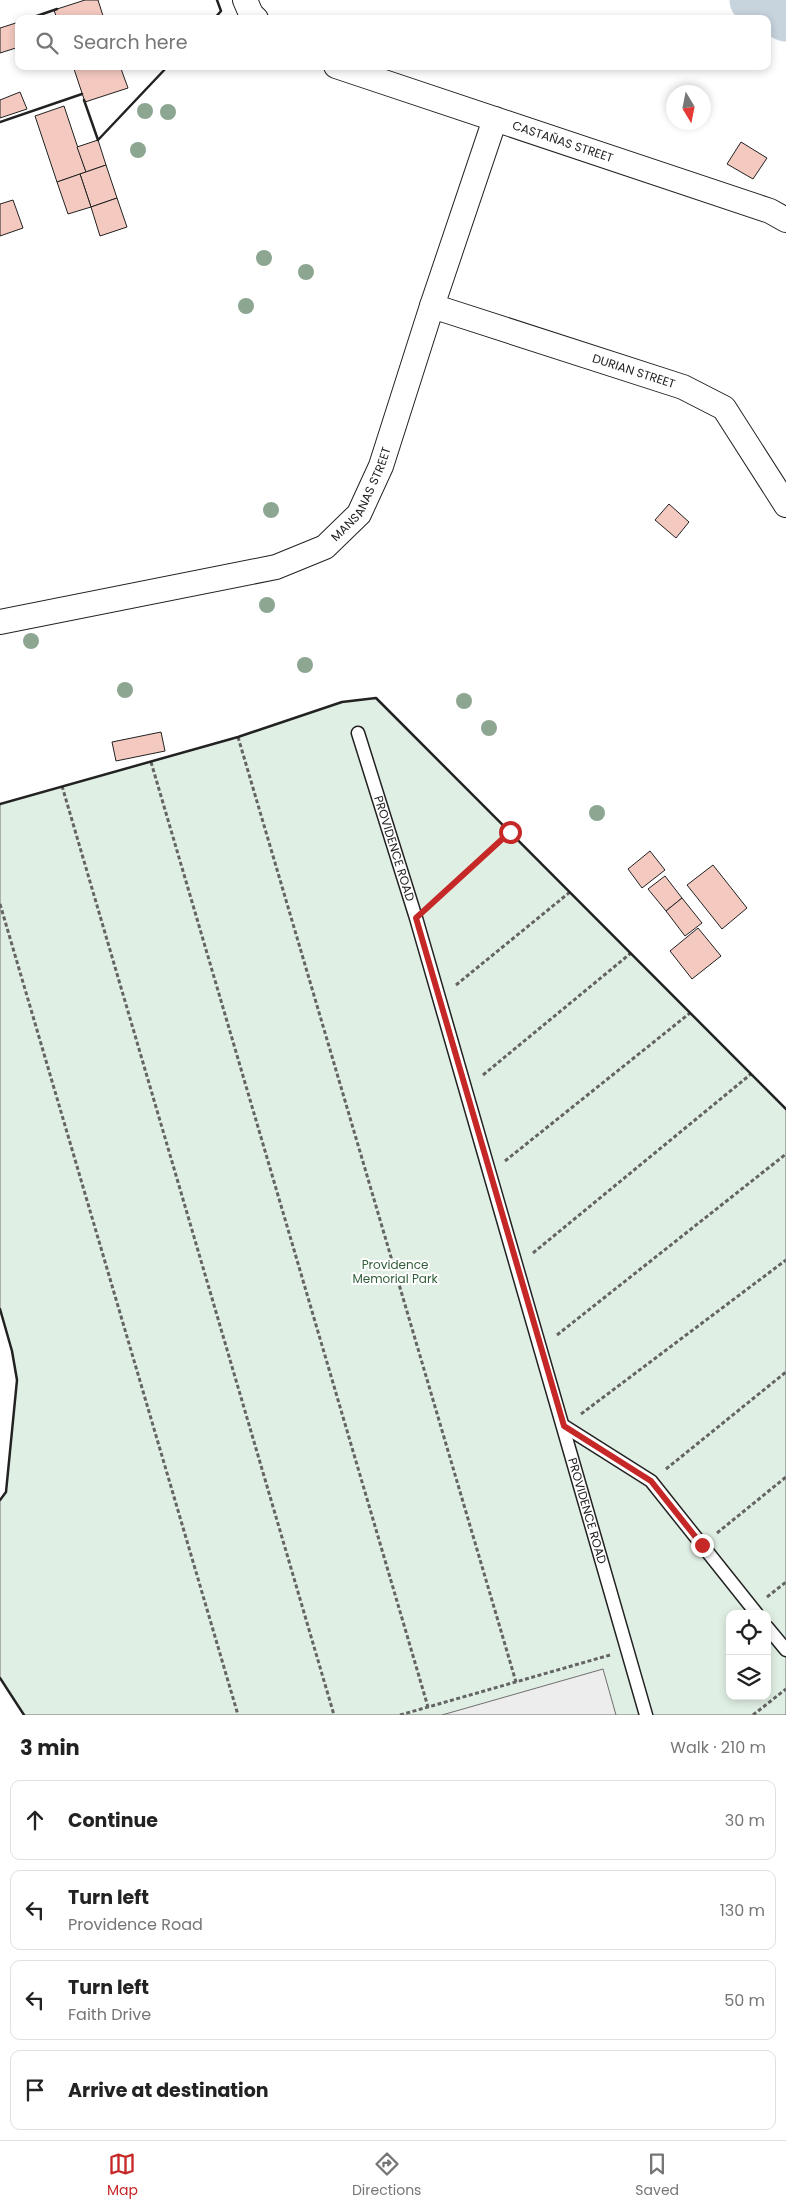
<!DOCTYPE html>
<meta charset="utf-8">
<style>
body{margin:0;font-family:Poppins,sans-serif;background:#f6f6f6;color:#222}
.controls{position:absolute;right:15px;bottom:15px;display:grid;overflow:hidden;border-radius:10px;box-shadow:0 2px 8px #0003}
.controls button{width:45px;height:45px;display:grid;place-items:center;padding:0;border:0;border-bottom:1px solid #e0e0e0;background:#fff;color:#222;font:25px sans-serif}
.compass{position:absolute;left:666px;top:85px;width:45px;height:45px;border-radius:50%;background:#fff;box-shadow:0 2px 8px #0003;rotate:170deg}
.stop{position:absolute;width:15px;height:15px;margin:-11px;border:4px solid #c62828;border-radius:50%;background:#fff}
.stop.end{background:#c62828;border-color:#fff;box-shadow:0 1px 5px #0008}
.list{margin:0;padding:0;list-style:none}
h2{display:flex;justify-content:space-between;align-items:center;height:65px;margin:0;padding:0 20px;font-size:21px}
h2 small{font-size:16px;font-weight:400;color:#767676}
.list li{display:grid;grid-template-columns:32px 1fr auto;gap:15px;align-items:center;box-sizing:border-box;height:80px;margin:0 10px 10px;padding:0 10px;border:1px solid #e0e0e0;border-radius:10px}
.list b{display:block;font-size:19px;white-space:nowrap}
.list p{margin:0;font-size:16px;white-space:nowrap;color:#767676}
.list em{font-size:16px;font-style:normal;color:#767676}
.icon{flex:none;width:28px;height:28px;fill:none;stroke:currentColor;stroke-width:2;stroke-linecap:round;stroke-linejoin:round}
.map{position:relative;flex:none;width:786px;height:1715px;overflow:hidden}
.search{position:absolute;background:#fff;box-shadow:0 2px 8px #0003;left:15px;right:15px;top:15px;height:55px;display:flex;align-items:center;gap:12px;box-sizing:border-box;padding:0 18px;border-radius:10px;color:#767676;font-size:19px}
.sheet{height:425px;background:#fff}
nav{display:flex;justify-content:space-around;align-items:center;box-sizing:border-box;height:70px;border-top:1px solid #e0e0e0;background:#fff;font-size:14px;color:#767676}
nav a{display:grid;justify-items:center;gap:2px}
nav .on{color:#c62828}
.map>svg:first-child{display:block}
.green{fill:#e0efe3;stroke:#6f6f6f;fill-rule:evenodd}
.parking{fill:#ededed;stroke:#6f6f6f}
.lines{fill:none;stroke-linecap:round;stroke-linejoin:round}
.river{stroke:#c7d3dd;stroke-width:49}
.building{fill:#f3c9c0;stroke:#222}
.lane-casing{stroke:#222;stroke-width:15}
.street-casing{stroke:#222;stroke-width:26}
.path{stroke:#646464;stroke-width:3;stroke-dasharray:4 2.5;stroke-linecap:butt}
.lane{stroke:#fff;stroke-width:12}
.street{stroke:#fff;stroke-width:24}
.wall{stroke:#222;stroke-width:2.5}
.tree{fill:#8da692}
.route{stroke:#c62828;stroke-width:6}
.labels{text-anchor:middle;stroke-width:4;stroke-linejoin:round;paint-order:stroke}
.street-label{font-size:12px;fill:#222;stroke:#fff}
.park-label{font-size:12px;fill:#2f5e38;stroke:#fff}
</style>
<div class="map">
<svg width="786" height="1715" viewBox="0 0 786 1715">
<rect width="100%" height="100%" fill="#fff"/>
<path class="green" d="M376,698L786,1109V1715H24L0,1678V1500L6,1492L17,1380L12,1351L0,1309V804L238,737L342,702ZM730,1614H767V1696H730Z"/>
<polygon class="parking" points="603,1669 616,1715 442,1715"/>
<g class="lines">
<polyline class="river" points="754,0 786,17"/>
</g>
<g class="building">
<polygon points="85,0 98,0 104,19 57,19 54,10"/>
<polygon points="19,22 19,47 0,53 0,28"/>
<polygon points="73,66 120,66 128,88 85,102"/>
<polygon points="20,92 27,109 0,118 0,100"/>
<polygon points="64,106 86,172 57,182 35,116"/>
<polygon points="98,140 106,165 86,172 77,147"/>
<polygon points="741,142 767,158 753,179 727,164"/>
<polygon points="106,165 117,198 91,207 80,174"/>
<polygon points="80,174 91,207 68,214 57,182"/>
<polygon points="117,198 127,227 100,236 91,207"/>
<polygon points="13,200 23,228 0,236 0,204"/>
<polygon points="669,504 689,522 676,538 655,520"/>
<polygon points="161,732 165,751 116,761 112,742"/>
<polygon points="650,851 665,870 642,888 628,869"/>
<polygon points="713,865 747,908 722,929 687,885"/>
<polygon points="665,876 682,898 666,911 648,889"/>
<polygon points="682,898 702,923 685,936 666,911"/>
<polygon points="698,928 721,956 692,979 670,951"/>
</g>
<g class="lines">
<defs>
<g id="lane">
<path id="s1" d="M358,733L416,918L646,1715"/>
<polyline points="564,1426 651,1481 757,1614"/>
<polyline points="767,1627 786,1650"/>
</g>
<g id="street">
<polyline points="245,0 251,14 256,19"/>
<path id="s2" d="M336,66L770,211L786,220"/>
<path id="s3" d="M432,306L683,387L724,408L786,505"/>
<path id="s4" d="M0,622L276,567L325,547L359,514L381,466L432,306L495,119"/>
</g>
</defs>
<use href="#lane" class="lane-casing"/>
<use href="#street" class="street-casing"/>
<g class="path">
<polyline points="238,737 516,1682"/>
<polyline points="151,762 428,1707"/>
<polyline points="62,786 334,1715"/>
<polyline points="0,904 238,1715"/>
<polyline points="431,904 509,832"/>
<polyline points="456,985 570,892"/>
<polyline points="483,1075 631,953"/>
<polyline points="505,1161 690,1013"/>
<polyline points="533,1253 751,1074"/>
<polyline points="557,1335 786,1154"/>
<polyline points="581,1414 786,1260"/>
<polyline points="666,1469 786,1372"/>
<polyline points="717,1533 786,1477"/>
<polyline points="767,1597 786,1582"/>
<polyline points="400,1715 610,1655"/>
<polyline points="753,1715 786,1689"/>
</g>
<use href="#lane" class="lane"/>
<use href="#street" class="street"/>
<g class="wall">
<polyline points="28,19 57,9"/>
<polyline points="214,19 221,11 217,0"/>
<polyline points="84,100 98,140 168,66"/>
<polyline points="0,122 82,94"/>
<polyline points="0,804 238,737 342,702 376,698 786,1109"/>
<polyline points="0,1309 12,1351 17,1380 6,1492 0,1500"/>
<polyline points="0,1678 24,1715"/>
</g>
</g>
<g class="tree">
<circle cx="145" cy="111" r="8"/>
<circle cx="168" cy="112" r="8"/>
<circle cx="138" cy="150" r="8"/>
<circle cx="264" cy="258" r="8"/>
<circle cx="306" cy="272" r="8"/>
<circle cx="246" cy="306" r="8"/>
<circle cx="271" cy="510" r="8"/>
<circle cx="267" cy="605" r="8"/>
<circle cx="31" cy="641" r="8"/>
<circle cx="305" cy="665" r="8"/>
<circle cx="125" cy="690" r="8"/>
<circle cx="464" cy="701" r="8"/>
<circle cx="489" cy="728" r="8"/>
<circle cx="597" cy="813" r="8"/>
</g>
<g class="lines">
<polyline class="route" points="510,832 416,918 564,1426 651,1481 702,1545"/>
</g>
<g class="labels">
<g class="street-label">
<text dy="4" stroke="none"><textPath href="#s2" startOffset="239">CASTAÑAS STREET</textPath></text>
<text dy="4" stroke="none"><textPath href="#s3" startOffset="212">DURIAN STREET</textPath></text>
<text dy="4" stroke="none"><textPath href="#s4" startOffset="400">MANSANAS STREET</textPath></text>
<text dy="4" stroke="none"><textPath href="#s1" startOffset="121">PROVIDENCE ROAD</textPath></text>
<text dy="4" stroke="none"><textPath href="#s1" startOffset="811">PROVIDENCE ROAD</textPath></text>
</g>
<g class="park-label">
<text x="395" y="1269">Providence<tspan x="395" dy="14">Memorial Park</tspan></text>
</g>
</g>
</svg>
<div class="controls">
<button><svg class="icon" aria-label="locate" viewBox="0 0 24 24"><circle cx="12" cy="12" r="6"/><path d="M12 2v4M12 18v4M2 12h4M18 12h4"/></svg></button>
<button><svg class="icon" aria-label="layers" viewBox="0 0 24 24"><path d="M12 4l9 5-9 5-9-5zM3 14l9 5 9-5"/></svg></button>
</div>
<svg class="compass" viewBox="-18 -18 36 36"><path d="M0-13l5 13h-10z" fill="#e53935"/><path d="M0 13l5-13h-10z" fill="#767676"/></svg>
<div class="stop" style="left:510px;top:832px"></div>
<div class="stop end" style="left:702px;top:1545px"></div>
<div class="search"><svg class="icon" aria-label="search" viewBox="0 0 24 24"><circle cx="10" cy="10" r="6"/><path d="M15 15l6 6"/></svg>Search here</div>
</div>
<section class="sheet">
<h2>3 min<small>Walk · 210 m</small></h2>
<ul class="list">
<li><svg class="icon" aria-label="ahead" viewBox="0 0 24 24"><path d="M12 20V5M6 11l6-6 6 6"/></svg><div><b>Continue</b></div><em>30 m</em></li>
<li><svg class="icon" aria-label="left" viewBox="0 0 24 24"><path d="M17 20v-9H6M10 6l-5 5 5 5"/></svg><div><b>Turn left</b><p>Providence Road</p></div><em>130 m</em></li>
<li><svg class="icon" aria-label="left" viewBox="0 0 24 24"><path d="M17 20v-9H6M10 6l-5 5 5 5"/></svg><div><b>Turn left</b><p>Faith Drive</p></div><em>50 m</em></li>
<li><svg class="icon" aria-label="arrive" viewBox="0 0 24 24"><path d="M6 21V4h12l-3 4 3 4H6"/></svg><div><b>Arrive at destination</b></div></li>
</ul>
</section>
<nav>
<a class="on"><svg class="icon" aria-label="map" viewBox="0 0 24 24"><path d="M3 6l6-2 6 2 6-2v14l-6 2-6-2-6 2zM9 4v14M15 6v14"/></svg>Map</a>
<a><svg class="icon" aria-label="directions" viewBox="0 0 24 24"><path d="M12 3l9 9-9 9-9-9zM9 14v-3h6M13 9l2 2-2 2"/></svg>Directions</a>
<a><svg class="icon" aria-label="saved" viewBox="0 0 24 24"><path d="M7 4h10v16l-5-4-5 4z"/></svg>Saved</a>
</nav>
